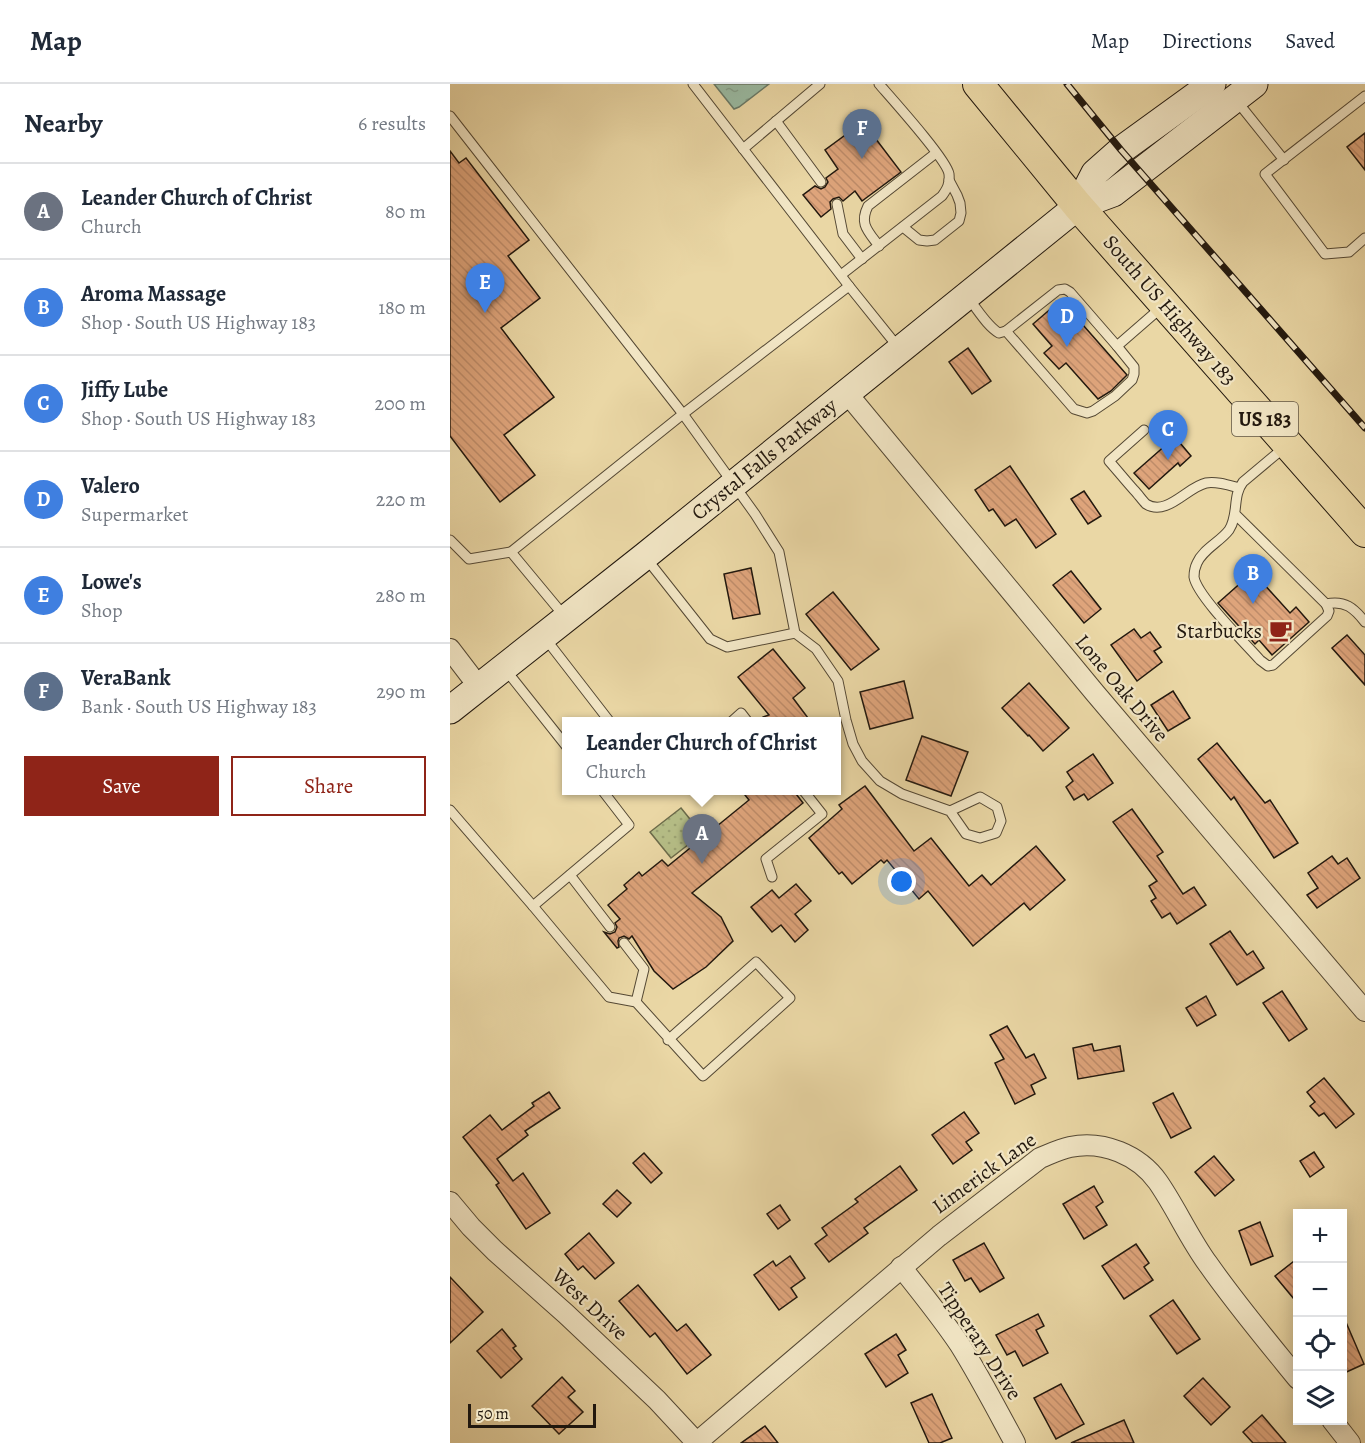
<!DOCTYPE html>
<meta charset="utf-8">
<style>
body{margin:0;font-family:Alegreya,serif;background:#f6f6f7;color:#1f2937}
.controls{position:absolute;right:18px;bottom:18px;display:grid;overflow:hidden;border-radius:0px;box-shadow:0 3px 15px #0003}
.controls button{width:54px;height:54px;display:grid;place-items:center;padding:0;border:0;border-bottom:2px solid #e0e1e3;background:#fff;color:#1f2937;font:30px sans-serif}
.scale{position:absolute;left:18px;bottom:15px;width:128px;box-sizing:border-box;padding-left:6px;border:3px solid #22180e;border-top:0;font-size:16px;line-height:21px;white-space:nowrap;color:#22180e;-webkit-text-stroke:4px #f1e5c4;paint-order:stroke}
.you{position:absolute;left:452px;top:798px;width:21px;height:21px;margin:-15px;border:4px solid #fff;border-radius:50%;background:#1a73e8;box-shadow:0 0 0 9px #1a73e833}
.badge{display:grid;place-items:center;width:39px;height:39px;border-radius:50%;background:#8f2418;color:#fff;font-size:20px;font-weight:700}
.pin{position:absolute;translate:-50% -50px;filter:drop-shadow(0 2px 3px #0008)}
.pin::after{content:'';position:absolute;top:32px;width:21px;height:18px;background:inherit;clip-path:polygon(0 0,100% 0,50% 100%)}
.popup{position:absolute;left:112px;top:633px;width:279px;height:78px;box-sizing:border-box;display:grid;place-content:center;border-radius:0px;background:#fff;filter:drop-shadow(0 2px 4px #0005);font-size:20px;white-space:nowrap;color:#747a83}
.popup b{font-size:22px;color:#1f2937}
.popup::after{content:'';position:absolute;left:50%;top:100%;margin-left:-12px;border:12px solid transparent;border-top-color:#fff}
.list{margin:0;padding:0;list-style:none}
h2{display:flex;justify-content:space-between;align-items:center;height:78px;margin:0;padding:0 24px;font-size:26px}
h2 small{font-size:20px;font-weight:400;color:#747a83}
.list li{display:grid;grid-template-columns:39px 1fr auto;gap:18px;align-items:center;box-sizing:border-box;height:96px;padding:0 24px;border-top:2px solid #e0e1e3}
.list b{display:block;font-size:22px;white-space:nowrap}
.list p{margin:0;font-size:20px;white-space:nowrap;color:#747a83}
.list em{font-size:20px;font-style:normal;color:#747a83}
.actions{display:flex;gap:12px;padding:18px 24px}
.actions a{flex:1;padding:14px 0;border:2px solid #8f2418;border-radius:0px;text-align:center;font-size:21px;color:#8f2418}
.actions .main{background:#8f2418;color:#fff}
.icon{flex:none;width:33px;height:33px;fill:none;stroke:currentColor;stroke-width:2;stroke-linecap:round;stroke-linejoin:round}
.map{position:relative;flex:none;width:915px;height:1359px;overflow:hidden}
header{display:flex;align-items:center;gap:36px;box-sizing:border-box;height:84px;padding:0 30px;background:#fff;border-bottom:2px solid #e0e1e3}
header strong{font-size:28px}
nav{display:flex;gap:33px;margin-inline-start:auto;font-size:21px}
main{display:flex}
aside{flex:1;background:#fff}
.map>svg:first-child{display:block}
.park{fill:url(#park-dots);stroke:#6c6b4a;stroke-width:1.5}
.water{fill:url(#water-ripples);stroke:#697967;stroke-width:1.5}
.building{fill:url(#building-back-hatch);stroke:#22180e;stroke-width:1.5}
.lines{fill:none;stroke-linecap:round;stroke-linejoin:round}
.service-casing{stroke:#544834;stroke-width:11}
.minor-casing{stroke:#544834;stroke-width:22}
.secondary-casing{stroke:#22180e;stroke-width:29}
.primary-casing{stroke:#22180e;stroke-width:32}
.service{stroke:#f1e5c4;stroke-width:9}
.minor{stroke:#f1e5c4;stroke-width:20}
.secondary{stroke:#f1e5c4;stroke-width:27}
.primary{stroke:#ead7a5;stroke-width:30}
.rail-casing{stroke:#22180e;stroke-width:7}
.rail{stroke:#f1e5c4;stroke-width:4.5;stroke-dasharray:14;stroke-linecap:butt}
.labels{text-anchor:middle;stroke-width:4.5;stroke-linejoin:round;paint-order:stroke}
.shield{fill:#f1e5c4;stroke:#605645;stroke-width:1.5}
.shield-label{font-size:20px;font-weight:bold;fill:#22180e}
.street-label{font-size:21px;fill:#22180e;stroke:#f1e5c4}
.poi-label{font-size:21px;fill:#22180e;stroke:#f1e5c4;text-anchor:end}
</style>
<header>
<strong>Map</strong>
<nav><a>Map</a><a>Directions</a><a>Saved</a></nav>
</header>
<main>
<aside>
<h2>Nearby<small>6 results</small></h2>
<ul class="list">
<li><span class="badge" style="background:#6b7280">A</span><div><b>Leander Church of Christ</b><p>Church</p></div><em>80 m</em></li>
<li><span class="badge" style="background:#3f7fe0">B</span><div><b>Aroma Massage</b><p>Shop · South US Highway 183</p></div><em>180 m</em></li>
<li><span class="badge" style="background:#3f7fe0">C</span><div><b>Jiffy Lube</b><p>Shop · South US Highway 183</p></div><em>200 m</em></li>
<li><span class="badge" style="background:#3f7fe0">D</span><div><b>Valero</b><p>Supermarket</p></div><em>220 m</em></li>
<li><span class="badge" style="background:#3f7fe0">E</span><div><b>Lowe's</b><p>Shop</p></div><em>280 m</em></li>
<li><span class="badge" style="background:#5c6f8a">F</span><div><b>VeraBank</b><p>Bank · South US Highway 183</p></div><em>290 m</em></li>
</ul>
<div class="actions"><a class="main">Save</a><a>Share</a></div>
</aside>
<div class="map">
<svg width="915" height="1359" viewBox="0 0 915 1359">
<defs>
<pattern id="park-dots" width="8" height="8" patternUnits="userSpaceOnUse" patternTransform="scale(1.5)"><rect width="8" height="8" fill="#b6be87"/><path d="M2 2h.1M6 6h.1" fill="none" stroke="#9ca373" stroke-width="1.8" stroke-linecap="round"/></pattern>
<pattern id="water-ripples" width="26" height="14" patternUnits="userSpaceOnUse" patternTransform="scale(1.5)"><rect width="26" height="14" fill="#99baa2"/><path d="M2 4q2-2 4 0t4 0M15 11q2-2 4 0t4 0" fill="none" stroke="#849f8a"/></pattern>
<pattern id="building-back-hatch" width="6" height="6" patternUnits="userSpaceOnUse" patternTransform="scale(1.5)"><rect width="6" height="6" fill="#dea47b"/><path d="M-1 5l2 2M0 0l6 6M5-1l2 2" fill="none" stroke="#be8c69"/></pattern>
</defs>
<rect width="100%" height="100%" fill="#ead7a5"/>
<filter id="stains"><feTurbulence type="fractalNoise" baseFrequency=".00333" numOctaves="4"/><feColorMatrix values="0 0 0 0 .2 0 0 0 0 .09 0 0 0 0 .02 0 0 0 .5 -.17"/></filter>
<radialGradient id="worn" r=".72"><stop offset=".6" stop-color="#630" stop-opacity="0"/><stop offset="1" stop-color="#630" stop-opacity=".3"/></radialGradient>
<polygon class="park" points="231,724 252,750 221,774 200,748"/>
<polygon class="water" points="264,0 319,0 289,23 284,25"/>
<g class="building">
<polygon points="413,38 451,88 412,117 405,107 393,117 389,113 383,115 380,118 381,125 371,133 353,111 365,102 371,105 375,103 378,98 376,94 388,85 375,66"/>
<polygon points="915,49 915,86 897,63"/>
<polygon points="0,67 9,79 16,74 79,156 58,172 90,214 51,244 104,313 54,351 85,391 50,418 0,352"/>
<polygon points="611,216 677,291 661,307 648,315 616,279 609,285 594,269 602,262 583,240"/>
<polygon points="518,264 541,297 522,310 499,278"/>
<polygon points="725,353 741,372 730,382 728,379 699,405 684,389"/>
<polygon points="560,382 606,450 586,464 566,435 555,442 543,425 539,427 525,406"/>
<polygon points="634,407 651,432 638,440 621,415"/>
<polygon points="301,484 310,530 283,535 274,490"/>
<polygon points="621,487 651,525 634,539 603,501"/>
<polygon points="803,488 840,529 846,523 859,538 822,571 809,556 805,560 768,519"/>
<polygon points="383,508 429,565 401,586 356,530"/>
<polygon points="684,545 691,554 700,548 711,563 704,567 712,578 687,597 661,561"/>
<polygon points="897,551 915,571 915,601 882,564"/>
<polygon points="323,565 355,604 343,614 361,638 314,638 313,633 319,631 288,593"/>
<polygon points="454,597 463,634 420,645 410,608"/>
<polygon points="579,599 619,644 593,667 579,651 578,652 552,624"/>
<polygon points="723,607 740,634 718,647 701,621"/>
<polygon points="472,652 518,668 501,712 456,696"/>
<polygon points="767,659 815,719 820,716 848,759 824,774 784,713 781,716 748,675"/>
<polygon points="643,670 663,699 638,716 634,710 624,716 616,703 623,697 617,688"/>
<polygon points="415,702 464,767 481,754 519,802 532,791 541,801 586,762 615,796 580,826 574,819 523,862 478,807 469,815 437,776 434,779 431,776 402,800 392,788 389,790 359,754 392,725 389,721"/>
<polygon points="291,706 343,706 353,719 242,809 271,833 283,857 256,883 223,905 204,887 182,852 179,855 174,852 169,854 168,857 169,863 167,864 154,848 160,850 165,848 167,843 165,839 170,835 158,821 177,805 174,801 189,788 192,792 212,776 218,782 299,716"/>
<polygon points="682,725 713,768 707,772 733,810 744,803 756,821 727,840 720,829 712,834 701,817 706,814 699,802 707,797 663,738"/>
<polygon points="882,772 888,780 897,774 910,794 867,824 857,811 868,804 858,789"/>
<polygon points="346,800 361,817 345,830 358,846 345,858 331,841 322,848 301,823 322,806 329,814"/>
<polygon points="780,847 797,871 803,867 814,884 787,901 760,860"/>
<polygon points="832,907 857,945 839,957 813,919"/>
<polygon points="756,912 766,931 747,942 736,924"/>
<polygon points="557,942 576,974 584,970 596,994 581,1001 585,1010 565,1020 545,979 554,975 540,951"/>
<polygon points="642,960 644,967 670,962 674,987 628,995 623,964"/>
<polygon points="874,994 904,1030 886,1044 874,1029 869,1032 860,1022 865,1018 857,1008"/>
<polygon points="99,1008 110,1024 75,1047 78,1051 47,1075 63,1097 73,1089 100,1129 76,1145 46,1101 49,1099 13,1053 40,1031 52,1046 84,1022 82,1019"/>
<polygon points="723,1009 741,1044 721,1054 703,1019"/>
<polygon points="514,1028 529,1049 516,1058 522,1066 503,1080 482,1051"/>
<polygon points="864,1068 874,1083 860,1093 850,1077"/>
<polygon points="194,1069 212,1089 201,1099 183,1079"/>
<polygon points="764,1072 784,1096 765,1112 745,1088"/>
<polygon points="450,1082 467,1106 414,1144 418,1149 379,1178 365,1160 377,1151 372,1144 408,1118 405,1115"/>
<polygon points="644,1102 653,1118 646,1123 657,1141 634,1155 613,1120"/>
<polygon points="167,1106 181,1119 167,1133 153,1120"/>
<polygon points="330,1121 340,1136 328,1145 317,1130"/>
<polygon points="810,1138 823,1172 801,1181 789,1147"/>
<polygon points="139,1149 164,1179 145,1195 133,1182 128,1186 115,1170"/>
<polygon points="534,1159 554,1194 530,1208 521,1194 515,1197 503,1176"/>
<polygon points="686,1160 699,1179 694,1183 703,1196 674,1215 652,1182"/>
<polygon points="340,1172 355,1194 341,1204 347,1213 329,1226 304,1191 323,1177 326,1182"/>
<polygon points="848,1174 848,1220 825,1192"/>
<polygon points="0,1193 33,1228 0,1259"/>
<polygon points="188,1201 227,1247 236,1240 261,1271 237,1290 205,1249 200,1253 169,1217"/>
<polygon points="723,1216 750,1255 727,1270 700,1232"/>
<polygon points="892,1229 914,1280 892,1290"/>
<polygon points="588,1230 594,1242 586,1246 598,1269 573,1282 565,1267 557,1271 546,1251"/>
<polygon points="52,1245 66,1262 63,1264 72,1275 51,1294 27,1267"/>
<polygon points="446,1250 456,1266 448,1271 458,1289 436,1303 415,1270"/>
<polygon points="112,1293 125,1307 118,1313 133,1328 109,1350 82,1322"/>
<polygon points="753,1294 780,1323 761,1341 734,1312"/>
<polygon points="611,1300 634,1340 606,1355 584,1314"/>
<polygon points="482,1310 502,1354 490,1359 479,1359 461,1319"/>
<polygon points="812,1331 836,1359 803,1359 793,1348"/>
<polygon points="674,1336 684,1359 621,1359"/>
<polygon points="315,1342 328,1359 291,1359"/>
</g>
<g class="lines">
<defs>
<g id="service">
<polyline points="243,0 399,202 448,263"/>
<polyline points="915,12 815,90 875,170 899,168 915,154"/>
<polyline points="786,16 834,76"/>
<polyline points="0,32 233,330 305,430 329,468 345,549 366,565 388,597 396,636 403,660 412,677 430,697 452,710 500,727 516,750 530,754 546,749 551,737 547,723 530,713 500,727"/>
<polyline points="326,37 371,98"/>
<polyline points="293,65 370,0"/>
<polyline points="387,120 393,150 412,175"/>
<polyline points="453,143 469,156 477,157 485,156 509,137 511,129 510,119 507,111 499,96"/>
<path d="M429,162C418,147 409,140 418,122L486,69"/>
<path d="M391,191L492,112C497,105 500,100 499,90C497,76 442,15 429,0"/>
<path d="M519,215C528,226 537,242 549,249L556,247L608,206L615,205L620,208L667,262L713,222"/>
<polyline points="556,247 624,325 637,329 643,327 665,312 682,296 684,290 684,283 667,262"/>
<path d="M694,346L659,377C667,386 675,396 684,406C688,410 692,416 696,420C717,433 737,403 756,399C766,397 778,401 789,404"/>
<path d="M786,431L876,520L879,527L877,532L823,581L818,582L810,576C796,560 747,512 744,493C744,488 745,483 747,479C753,465 770,458 779,446C789,431 782,412 793,398L836,362"/>
<polyline points="0,456 19,475 61,468 115,533"/>
<polyline points="61,468 233,330 399,202"/>
<polyline points="196,474 260,555 277,563 345,549"/>
<path d="M876,520C895,516 904,524 915,538"/>
<polyline points="95,554 160,638"/>
<polyline points="55,585 117,663"/>
<polyline points="281,638 291,629 298,638"/>
<polyline points="0,726 83,822 159,913 186,918 253,992 340,914 306,878 218,956"/>
<polyline points="120,791 160,843"/>
<polyline points="322,793 316,775 372,730 353,706"/>
<polyline points="83,822 179,741 152,706"/>
<polyline points="174,859 194,885 186,918"/>
</g>
<g id="minor">
<polyline points="396,308 645,609 915,927"/>
<polyline points="0,565 29,603"/>
<polyline points="0,1118 21,1143 45,1167 116,1230 207,1316 247,1359"/>
<path d="M451,1183C471,1208 492,1234 510,1261C530,1293 547,1326 565,1359"/>
<polyline points="882,1336 900,1359"/>
<path d="M246,1359L489,1152L590,1074C600,1070 610,1065 620,1063C653,1056 689,1071 708,1098C726,1124 739,1154 758,1180C786,1220 817,1257 848,1295"/>
</g>
<g id="secondary">
<polyline points="628,122 645,89 671,66 762,0"/>
<polyline points="0,626 195,472 628,122 663,109 804,0"/>
</g>
<polyline id="primary" points="528,0 628,122 915,448"/>
</defs>
<use href="#service" class="service-casing"/>
<use href="#minor" class="minor-casing"/>
<use href="#secondary" class="secondary-casing"/>
<use href="#primary" class="primary-casing"/>
<use href="#service" class="service"/>
<use href="#minor" class="minor"/>
<use href="#secondary" class="secondary"/>
<use href="#primary" class="primary"/>
<defs>
<polyline id="rail" points="617,0 671,66 915,344"/>
</defs>
<use href="#rail" class="rail-casing"/>
<use href="#rail" class="rail"/>
</g>
<defs>
<symbol id="cafe-bare" viewBox="-9 -9 18 18"><path d="M-5.5-4.5H6V0H3Q3 3.5 0 3.5H-2.5Q-5.5 3.5-5.5 0ZM3-3.2v2h1.7v-2ZM-6 4.5H4V6H-6Z" fill="#8f2418" stroke="#f1e5c4" stroke-width="2.5" paint-order="stroke"/></symbol>
</defs>
<g fill-rule="evenodd">
<use href="#cafe-bare" x="814" y="530" width="33" height="33"/>
</g>
<g class="labels">
<rect class="shield" x="782" y="318" width="66" height="34" rx="4.5"/>
<g class="shield-label">
<text x="815" y="342">US 183</text>
</g>
<g class="street-label">
<text transform="translate(720 226) rotate(49)" y="7">South US Highway 183</text>
<text transform="translate(314 375) rotate(-39)" y="7">Crystal Falls Parkway</text>
<text transform="translate(672 604) rotate(50)" y="7">Lone Oak Drive</text>
<text transform="translate(534 1089) rotate(-36)" y="7">Limerick Lane</text>
<text transform="translate(140 1220) rotate(43)" y="7">West Drive</text>
<text transform="translate(530 1257) rotate(57)" y="7">Tipperary Drive</text>
</g>
<g class="poi-label">
<text x="812" y="554">Starbucks</text>
</g>
</g>
<rect width="100%" height="100%" filter="url(#stains)"/>
<rect width="100%" height="100%" fill="url(#worn)"/>
</svg>
<div class="controls">
<button>+</button>
<button>−</button>
<button><svg class="icon" aria-label="locate" viewBox="0 0 24 24"><circle cx="12" cy="12" r="6"/><path d="M12 2v4M12 18v4M2 12h4M18 12h4"/></svg></button>
<button><svg class="icon" aria-label="layers" viewBox="0 0 24 24"><path d="M12 4l9 5-9 5-9-5zM3 14l9 5 9-5"/></svg></button>
</div>
<div class="scale">50 m</div>
<div class="you"></div>
<div class="pin badge" style="left:252px;top:780px;background:#6b7280">A</div>
<div class="popup"><b>Leander Church of Christ</b>Church</div>
<div class="pin badge" style="left:803px;top:520px;background:#3f7fe0">B</div>
<div class="pin badge" style="left:718px;top:376px;background:#3f7fe0">C</div>
<div class="pin badge" style="left:617px;top:263px;background:#3f7fe0">D</div>
<div class="pin badge" style="left:35px;top:229px;background:#3f7fe0">E</div>
<div class="pin badge" style="left:412px;top:75px;background:#5c6f8a">F</div>
</div>
</main>
